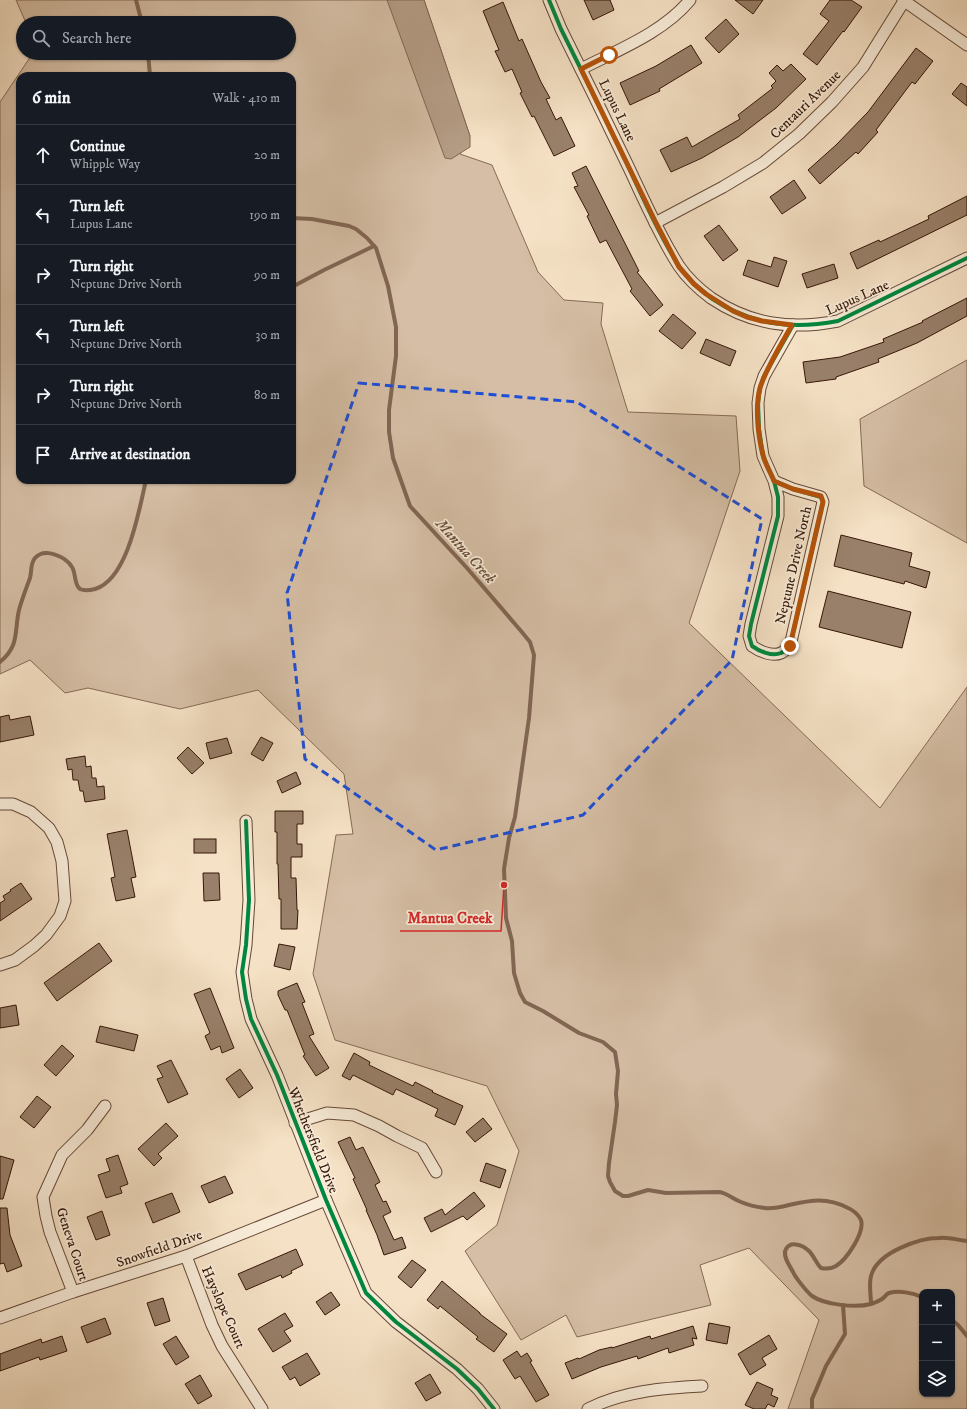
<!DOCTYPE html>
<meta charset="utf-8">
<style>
body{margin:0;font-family:"IM FELL DW Pica",serif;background:#242831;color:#f1f3f6}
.controls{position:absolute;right:12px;bottom:12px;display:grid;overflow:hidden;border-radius:8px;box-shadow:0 1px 3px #0004}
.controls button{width:36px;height:36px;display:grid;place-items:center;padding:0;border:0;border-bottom:1px solid #363941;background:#171b24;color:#f1f3f6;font:20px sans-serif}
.stop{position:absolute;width:12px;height:12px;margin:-9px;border:3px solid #b45309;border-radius:50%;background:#fff}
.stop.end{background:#b45309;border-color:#fff;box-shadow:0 1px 4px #0008}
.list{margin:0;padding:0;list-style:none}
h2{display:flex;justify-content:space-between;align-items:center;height:52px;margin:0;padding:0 16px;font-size:17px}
h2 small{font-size:13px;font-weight:400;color:#9ea1a6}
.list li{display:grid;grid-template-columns:26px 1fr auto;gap:12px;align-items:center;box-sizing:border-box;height:60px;padding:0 16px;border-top:1px solid #363941}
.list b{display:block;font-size:15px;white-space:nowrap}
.list p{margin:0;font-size:13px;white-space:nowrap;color:#9ea1a6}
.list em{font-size:13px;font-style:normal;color:#9ea1a6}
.icon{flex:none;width:22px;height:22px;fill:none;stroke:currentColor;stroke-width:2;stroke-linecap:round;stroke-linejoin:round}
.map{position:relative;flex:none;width:967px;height:1409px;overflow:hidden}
.search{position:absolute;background:#171b24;box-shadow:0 1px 3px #0004;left:16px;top:16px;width:280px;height:44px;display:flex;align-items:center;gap:10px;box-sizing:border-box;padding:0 14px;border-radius:22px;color:#9ea1a6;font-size:15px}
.panel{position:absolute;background:#171b24;box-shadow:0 1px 3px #0004;left:16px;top:72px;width:280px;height:412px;border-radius:12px}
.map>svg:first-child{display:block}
.green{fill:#d5bea5;stroke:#866a56;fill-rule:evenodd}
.water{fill:#b49c85;stroke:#826653}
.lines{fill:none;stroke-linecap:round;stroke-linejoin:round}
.stream{stroke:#826653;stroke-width:4}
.building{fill:#99806a;stroke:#361608}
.street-casing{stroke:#664937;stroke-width:13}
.street{stroke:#f8ecd9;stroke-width:11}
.cycleway-casing{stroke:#f8ecd9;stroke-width:6}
.cycleway{stroke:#00873e;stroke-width:4}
.route{stroke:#b45309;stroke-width:5}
.marked{fill:none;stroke:#1d4ed8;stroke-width:3;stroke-dasharray:8 5;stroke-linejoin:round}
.labels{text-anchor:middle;stroke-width:3.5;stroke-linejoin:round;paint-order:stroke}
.street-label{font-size:14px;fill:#361608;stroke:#f8ecd9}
.water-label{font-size:15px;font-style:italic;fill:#684c3a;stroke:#f8ecd9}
.leader{fill:none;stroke:#d62828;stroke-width:1.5}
.callout-dot{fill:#d62828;stroke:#f8ecd9;stroke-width:1.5}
.callout-label{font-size:15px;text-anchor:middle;font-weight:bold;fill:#d62828;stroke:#f8ecd9;stroke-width:3.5;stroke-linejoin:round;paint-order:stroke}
</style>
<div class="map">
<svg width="967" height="1409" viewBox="0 0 967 1409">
<rect width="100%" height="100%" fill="#f5e1c5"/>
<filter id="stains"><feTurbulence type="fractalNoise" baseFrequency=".005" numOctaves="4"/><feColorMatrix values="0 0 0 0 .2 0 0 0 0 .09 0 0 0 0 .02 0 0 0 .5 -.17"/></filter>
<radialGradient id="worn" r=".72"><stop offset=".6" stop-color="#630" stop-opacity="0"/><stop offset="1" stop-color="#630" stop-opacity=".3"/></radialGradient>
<g class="green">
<path d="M16,0H424L470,136L460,154L492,165L538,272L564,300L603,303L601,324L628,412L736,416L740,471L689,623L880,808L967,687V1409H788L819,1320L749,1248L700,1265L711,1305L577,1337L566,1315L521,1340L465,1251L497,1225L519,1151L487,1086L335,1040L313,974L336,835L353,834L344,774L258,690L180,709L88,688L65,693L30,660L0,674V102L33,53H289V23H26ZM20,76H292V480H20ZM922,1292H952V1394H922Z"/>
<polygon points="967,360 967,543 864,486 860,419"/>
</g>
<polygon class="water" points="387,0 424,0 470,136 470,147 451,159 445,158"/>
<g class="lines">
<g class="stream">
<polyline points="136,0 142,23"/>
<polyline points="148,53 150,76"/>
<path d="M292,218L312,219L349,226L356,229L367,238L376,248L388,286L396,327V356L389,410V432L393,458L410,506L467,568L521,631L530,642L534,655L529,718L515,817L509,838L504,869L506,918L512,941L514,973L520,993L525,1002L543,1011L579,1033L603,1042L615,1052L618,1071L616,1094L617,1105L615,1122L609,1163L608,1176L610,1182L615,1191L623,1196H628L648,1190L666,1193L719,1192C727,1193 733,1199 741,1202C748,1205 757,1207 765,1208C772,1209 781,1207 789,1205C811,1200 827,1197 848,1208C853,1210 859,1215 861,1220C865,1233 846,1260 836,1266C831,1269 826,1269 821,1268C816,1263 814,1256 809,1251C804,1246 791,1240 786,1249C782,1256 790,1266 793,1272C795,1277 807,1292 812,1296C825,1305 856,1308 871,1304C874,1303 879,1301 882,1299C885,1297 886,1294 889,1293C899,1290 913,1293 922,1297"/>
<polyline points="292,287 324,270 374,246"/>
<path d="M0,662C20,645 14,632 19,610C22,599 26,589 30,578C32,571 30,564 35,558C45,547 66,557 72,567C76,573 74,585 80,589C84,591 91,590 95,589C128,579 139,510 146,480"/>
<path d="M871,1304C871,1294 868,1282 872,1273C880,1252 919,1238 939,1238C948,1237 958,1240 967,1241"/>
<polyline points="952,1320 958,1325 967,1336"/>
<polyline points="812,1409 812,1399 816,1390 826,1366 845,1334 843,1305"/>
</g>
</g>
<g class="building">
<polygon points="584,0 610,0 614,10 593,20"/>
<polygon points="735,0 763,0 753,14"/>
<polygon points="830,0 851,0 862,7 844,32 843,31 817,65 803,54 829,21 820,14"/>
<polygon points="503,2 519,41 522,39 541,82 550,98 546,99 556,120 561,117 575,146 554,156 534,116 532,117 520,93 522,92 512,69 505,72 495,51 499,50 483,11"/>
<polygon points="726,19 739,34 719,53 705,38"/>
<polygon points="691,45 702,63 659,89 660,91 630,105 620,83 656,66"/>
<polygon points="916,48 933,61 915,84 912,82 876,130 878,132 858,154 856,152 820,184 808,170 836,145 868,112"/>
<polygon points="791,64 806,79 776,108 738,137 702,158 671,172 660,150 687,137 692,147 740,119 738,115 773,88 771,86 776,81 769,73 777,65 783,71"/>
<polygon points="961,83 967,87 967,106 952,94"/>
<polygon points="586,166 639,271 637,272 663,305 650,316 630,291 632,289 606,240 600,243 587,216 589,215 574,187 578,186 572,173"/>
<polygon points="794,180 806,198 782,214 770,197"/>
<polygon points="967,196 967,215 857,269 850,253 879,240 880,242 929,219 928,216"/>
<polygon points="719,225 738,250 723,261 704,236"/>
<polygon points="774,257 787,261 778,287 743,275 748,260 771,267"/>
<polygon points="834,264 838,278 807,288 802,274"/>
<polygon points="967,298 967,316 917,343 878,359 879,362 836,377 836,379 806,383 803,362 840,357 884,342 883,339 923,322 922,321"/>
<polygon points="673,314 696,333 682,349 659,331"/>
<polygon points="706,339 736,351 730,366 700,353"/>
<polygon points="841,535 912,553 909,566 930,572 926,588 905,581 904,584 834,566"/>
<polygon points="828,591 911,612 902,648 819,627"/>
<polygon points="9,715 10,720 30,716 34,735 0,742 0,717"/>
<polygon points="261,737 273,743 263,761 251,754"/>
<polygon points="227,738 232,753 210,759 206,743"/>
<polygon points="188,747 204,763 192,774 177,758"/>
<polygon points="85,756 86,767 91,766 92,778 96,778 97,787 104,786 105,799 85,802 83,791 80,791 78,780 73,780 72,769 68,770 66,759"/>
<polygon points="296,772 301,784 282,793 277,781"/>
<polygon points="275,811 303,811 303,824 297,824 297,844 302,844 302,857 291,857 291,878 296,878 297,910 298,910 297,929 281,929 281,899 279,899 278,864 277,864 277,832 275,832"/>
<polygon points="127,830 136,877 131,878 135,897 116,901 111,878 115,877 107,834"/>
<rect x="194" y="839" width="22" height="14"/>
<polygon points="203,873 219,873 220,900 204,901"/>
<polygon points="21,883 32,899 0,921 0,903 5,900 3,896 11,891 10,890"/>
<polygon points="99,943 112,961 57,1001 44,983"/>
<polygon points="279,944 295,947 290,970 274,966"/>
<polygon points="297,983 305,1002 302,1003 314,1034 309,1036 329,1068 316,1076 303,1056 305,1055 287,1010 285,1010 278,995 278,991"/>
<polygon points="210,988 234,1048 222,1053 220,1046 211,1050 205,1036 210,1033 194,994"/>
<polygon points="16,1005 19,1025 0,1028 0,1008"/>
<polygon points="100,1026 138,1035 134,1051 96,1042"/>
<polygon points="62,1045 74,1056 56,1076 44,1065"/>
<polygon points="354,1053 370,1062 369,1065 413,1086 415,1082 433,1091 432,1092 463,1106 455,1125 435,1116 438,1109 396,1089 393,1095 353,1075 350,1080 342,1076"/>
<polygon points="171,1060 188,1094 168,1103 157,1079 163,1077 157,1066"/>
<polygon points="240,1069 253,1088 239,1098 226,1079"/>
<polygon points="37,1096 51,1107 34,1128 20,1117"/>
<polygon points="483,1118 492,1129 475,1142 466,1132"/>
<polygon points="166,1123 178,1136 158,1154 162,1158 154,1166 138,1149"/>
<polygon points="350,1137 356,1150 363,1147 380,1182 375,1185 383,1202 386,1201 391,1212 383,1216 394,1240 402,1237 406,1248 384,1255 377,1235 366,1210 367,1210 353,1179 355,1178 338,1142"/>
<polygon points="118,1155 128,1184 120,1187 122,1193 106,1198 98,1175 110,1171 106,1159"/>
<polygon points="0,1156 14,1160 3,1199 0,1199"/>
<polygon points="486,1163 506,1170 500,1188 480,1181"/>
<polygon points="225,1176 233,1193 209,1203 201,1186"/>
<polygon points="474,1192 485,1206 467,1220 463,1216 431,1232 424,1218 442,1209 445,1215"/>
<polygon points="172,1193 180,1212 153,1223 145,1203"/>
<polygon points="0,1208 7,1208 10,1235 22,1266 7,1272 4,1263 0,1264"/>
<polygon points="102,1211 110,1235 96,1240 87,1217"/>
<polygon points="296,1249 303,1265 291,1271 292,1273 282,1278 281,1275 246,1290 238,1274"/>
<polygon points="412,1260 426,1270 411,1288 398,1277"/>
<polygon points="442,1281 480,1313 480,1314 507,1334 494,1352 476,1339 478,1337 440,1306 438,1309 427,1300"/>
<polygon points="331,1292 340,1305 325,1315 316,1302"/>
<polygon points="163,1298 170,1321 155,1326 147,1303"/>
<polygon points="285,1313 293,1326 284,1331 291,1341 273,1352 258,1329"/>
<polygon points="105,1318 111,1334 87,1343 81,1327"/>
<polygon points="709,1323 730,1327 727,1344 706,1340"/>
<polygon points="693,1326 697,1339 692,1338 694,1345 669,1353 668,1348 638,1359 637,1356 601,1367 572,1379 565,1363 578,1358 579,1359 599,1350 612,1347 612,1348 650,1336 651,1339"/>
<polygon points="769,1335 777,1349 762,1358 766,1365 750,1375 738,1354"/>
<polygon points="62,1336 67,1351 40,1360 39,1357 0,1371 0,1354 41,1339 42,1343"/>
<polygon points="176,1336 189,1357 176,1365 163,1344"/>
<polygon points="517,1351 521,1357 527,1353 532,1361 530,1362 549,1395 536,1402 520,1376 515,1379 503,1360"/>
<polygon points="307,1353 320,1374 300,1386 295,1377 290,1380 282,1367"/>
<polygon points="430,1374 441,1393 426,1401 415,1383"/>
<polygon points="200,1375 212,1396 198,1404 185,1384"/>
<polygon points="757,1382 773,1389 771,1395 778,1398 774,1407 768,1404 765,1409 754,1409 745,1405"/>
</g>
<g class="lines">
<defs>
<g id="street">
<path d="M549,0L561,29C584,75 607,122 629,168C644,200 660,237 679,266C687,278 699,289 711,298C751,325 792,330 838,321L967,258"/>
<polyline points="903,0 967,45"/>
<path d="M581,69C618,50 664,32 690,0"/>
<polyline points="655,223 723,187 763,163 799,134 832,102 863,67 904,1"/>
<path d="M774,481L793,489L821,497L823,502L790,646C787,648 784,652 781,653C772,657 759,651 752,646L749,636L751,624L778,516V497L774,481L763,456L759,429L758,403L760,388L764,376L793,325"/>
<polyline points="0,804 13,804 31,812 49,828 57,842 62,861 65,901 60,916 46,935 34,946 15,960 0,965"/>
<polyline points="246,821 249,900 246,945 242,972 246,999 251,1019 277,1075 326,1200 366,1293 396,1322 457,1369 478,1389 494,1409"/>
<polyline points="295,1123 327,1113 354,1115 379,1126 397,1136 422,1148 436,1172"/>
<polyline points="186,1256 212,1325 222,1346 262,1409"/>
<polyline points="73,1292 50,1232 46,1216 43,1197 62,1155 87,1130 105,1106"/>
<polyline points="0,1318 73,1292 186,1256 326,1200"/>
<path d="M588,1409C623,1391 664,1388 702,1386"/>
</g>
</defs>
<use href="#street" class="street-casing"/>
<use href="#street" class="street"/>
<defs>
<g id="cycleway">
<path d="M549,0L561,29C584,75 607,122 629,168C644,200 660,237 679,266C687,278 699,289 711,298C751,325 792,330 838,321L967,258"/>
<path d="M774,481L793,489L821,497L823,502L790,646C787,648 784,652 781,653C772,657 759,651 752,646L749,636L751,624L778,516V497L774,481L763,456L759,429L758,403L760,388L764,376L793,325"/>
<polyline points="246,821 249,900 246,945 242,972 246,999 251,1019 277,1075 326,1200 366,1293 396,1322 457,1369 478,1389 494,1409"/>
</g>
</defs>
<use href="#cycleway" class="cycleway-casing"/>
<use href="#cycleway" class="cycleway"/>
</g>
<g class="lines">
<path class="route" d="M609,55L581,69L656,223L679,267L694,284L706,294L733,311L747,317L762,321L792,325C782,343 766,368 760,388C755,407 758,436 763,455C765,464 771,473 774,481L793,489L821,496L823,502L790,646"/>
</g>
<path class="marked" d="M359,383L577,402L762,519L732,660L583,815L436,850L305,759L287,593Z"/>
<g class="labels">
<g class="street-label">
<text transform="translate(805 104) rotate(-44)" y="5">Centauri Avenue</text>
<text transform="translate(618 110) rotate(64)" y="5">Lupus Lane</text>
<text transform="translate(857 297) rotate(-24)" y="5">Lupus Lane</text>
<text transform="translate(793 565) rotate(-77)" y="5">Neptune Drive North</text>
<text transform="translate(314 1140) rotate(68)" y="5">Whethersfield Drive</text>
<text transform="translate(73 1244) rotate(72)" y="5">Geneva Court</text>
<text transform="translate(159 1248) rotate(-19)" y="5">Snowfield Drive</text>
<text transform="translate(224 1307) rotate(66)" y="5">Hayslope Court</text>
</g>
<g class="water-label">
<text transform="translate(466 551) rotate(48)" y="5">Mantua Creek</text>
</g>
</g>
<path class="leader" d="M504 885L501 931H400"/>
<circle class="callout-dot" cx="504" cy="885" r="4"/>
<g class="callout-label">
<text x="450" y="923">Mantua Creek</text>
</g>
<rect width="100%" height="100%" filter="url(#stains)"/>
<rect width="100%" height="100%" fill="url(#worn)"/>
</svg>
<div class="controls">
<button>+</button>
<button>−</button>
<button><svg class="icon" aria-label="layers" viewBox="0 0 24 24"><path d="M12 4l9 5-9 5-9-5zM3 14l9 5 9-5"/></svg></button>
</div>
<div class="stop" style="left:609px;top:55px"></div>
<div class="stop end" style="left:790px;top:646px"></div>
<div class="search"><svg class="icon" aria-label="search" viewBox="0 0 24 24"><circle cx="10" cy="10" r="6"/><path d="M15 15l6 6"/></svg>Search here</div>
<section class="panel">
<h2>6 min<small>Walk · 410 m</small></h2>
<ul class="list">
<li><svg class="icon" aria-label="ahead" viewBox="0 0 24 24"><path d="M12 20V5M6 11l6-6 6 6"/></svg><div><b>Continue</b><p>Whipple Way</p></div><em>20 m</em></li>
<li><svg class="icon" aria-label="left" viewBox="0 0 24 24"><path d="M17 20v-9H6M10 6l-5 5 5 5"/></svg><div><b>Turn left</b><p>Lupus Lane</p></div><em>190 m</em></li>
<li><svg class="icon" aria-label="right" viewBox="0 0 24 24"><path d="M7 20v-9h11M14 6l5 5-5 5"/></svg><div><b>Turn right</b><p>Neptune Drive North</p></div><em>90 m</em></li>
<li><svg class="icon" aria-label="left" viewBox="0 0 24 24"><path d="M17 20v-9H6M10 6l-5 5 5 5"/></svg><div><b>Turn left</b><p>Neptune Drive North</p></div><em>30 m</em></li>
<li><svg class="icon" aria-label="right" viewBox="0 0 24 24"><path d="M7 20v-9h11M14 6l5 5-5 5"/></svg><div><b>Turn right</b><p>Neptune Drive North</p></div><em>80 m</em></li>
<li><svg class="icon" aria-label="arrive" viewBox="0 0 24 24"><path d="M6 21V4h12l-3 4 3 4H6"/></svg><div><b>Arrive at destination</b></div></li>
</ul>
</section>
</div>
